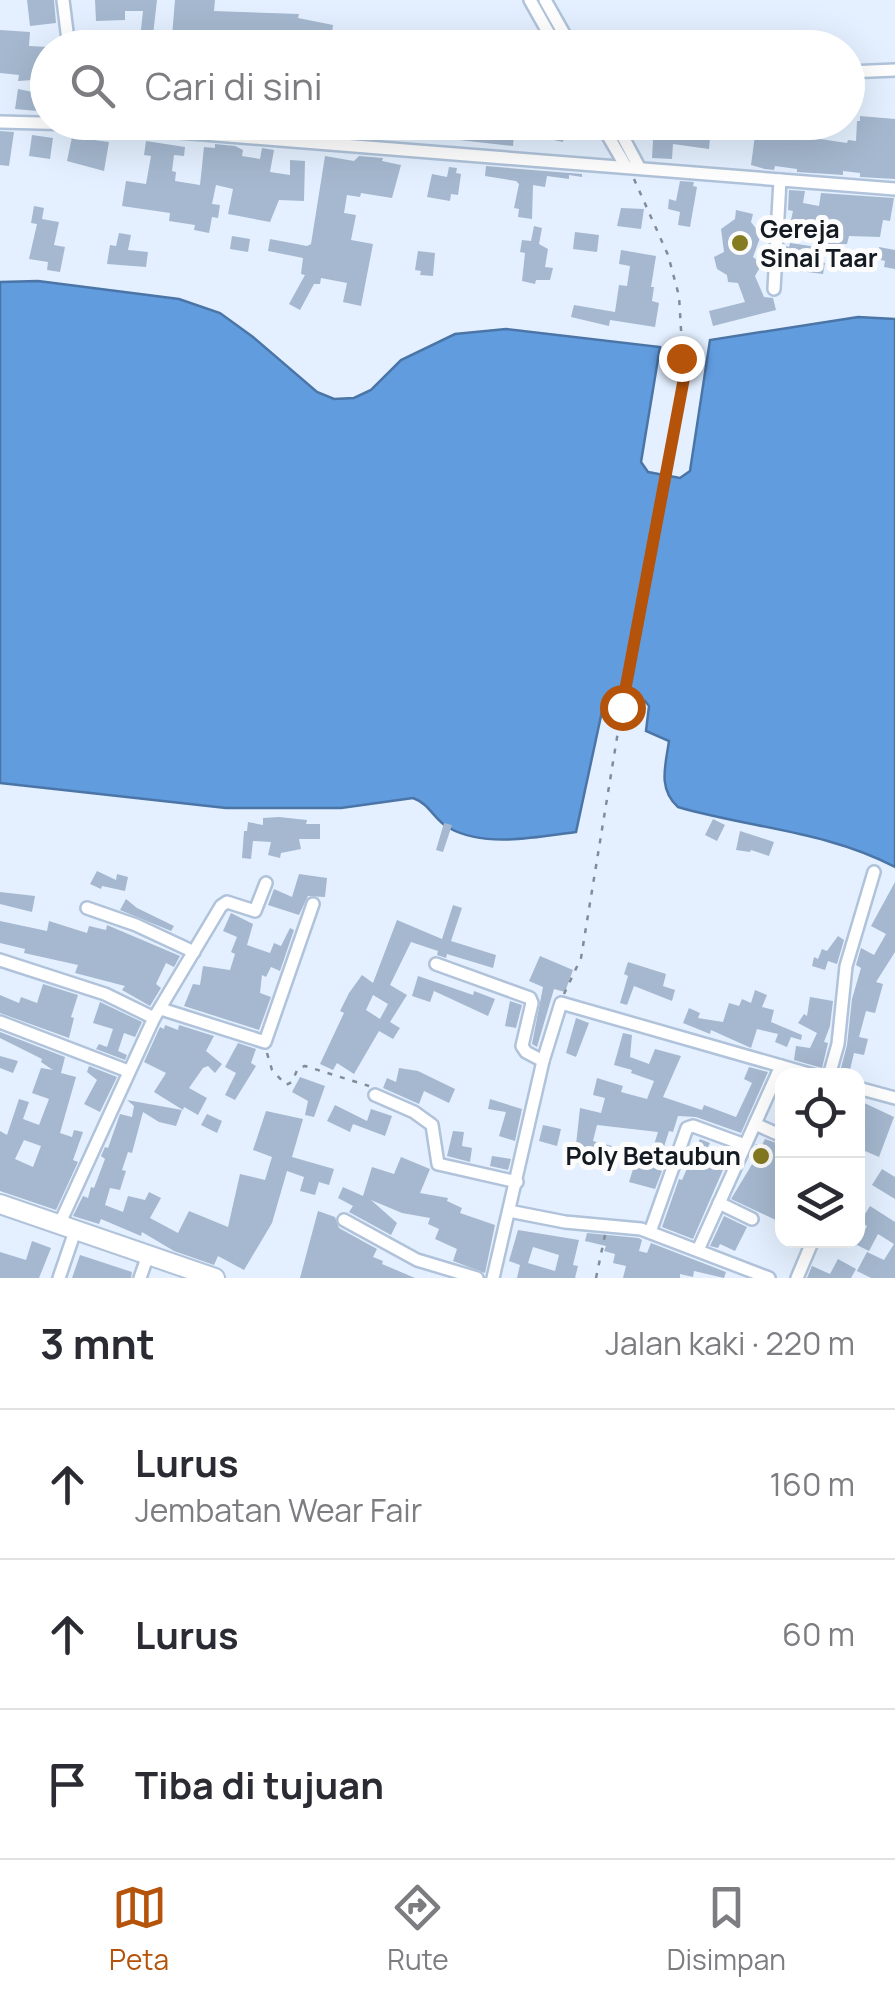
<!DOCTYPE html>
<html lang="id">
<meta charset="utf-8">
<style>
body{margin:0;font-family:Manrope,sans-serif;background:#f7f7f7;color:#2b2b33}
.controls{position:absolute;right:30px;bottom:30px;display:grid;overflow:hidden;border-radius:20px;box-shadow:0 10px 40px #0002}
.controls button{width:90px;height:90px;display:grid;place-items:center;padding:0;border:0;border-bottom:2px solid #e1e1e2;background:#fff;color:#2b2b33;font:50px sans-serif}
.stop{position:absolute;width:30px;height:30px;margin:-22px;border:8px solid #b45309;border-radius:50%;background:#fff}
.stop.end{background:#b45309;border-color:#fff;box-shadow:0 2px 10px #0008}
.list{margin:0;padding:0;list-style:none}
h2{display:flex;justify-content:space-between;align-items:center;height:130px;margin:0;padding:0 40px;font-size:42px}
h2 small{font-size:32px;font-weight:400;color:#7c7c81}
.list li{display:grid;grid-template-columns:65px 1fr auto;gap:30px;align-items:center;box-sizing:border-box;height:150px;padding:0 40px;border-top:2px solid #e1e1e2}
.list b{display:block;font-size:38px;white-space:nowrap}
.list p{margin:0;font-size:32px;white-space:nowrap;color:#7c7c81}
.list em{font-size:32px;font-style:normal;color:#7c7c81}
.icon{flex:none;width:55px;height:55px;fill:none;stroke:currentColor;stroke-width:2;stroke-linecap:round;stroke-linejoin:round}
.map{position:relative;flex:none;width:895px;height:1278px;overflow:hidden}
.search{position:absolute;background:#fff;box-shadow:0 10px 40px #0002;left:30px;right:30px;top:30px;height:110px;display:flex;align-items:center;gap:25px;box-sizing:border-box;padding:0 35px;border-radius:55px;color:#7c7c81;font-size:38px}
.sheet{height:580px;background:#fff}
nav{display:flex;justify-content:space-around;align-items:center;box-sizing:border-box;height:140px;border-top:2px solid #e1e1e2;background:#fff;font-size:28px;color:#7c7c81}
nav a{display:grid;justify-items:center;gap:5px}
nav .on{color:#b45309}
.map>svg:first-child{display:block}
.water{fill:#619cdf;stroke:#4a75a6;stroke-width:2.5}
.building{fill:#a5b8cf;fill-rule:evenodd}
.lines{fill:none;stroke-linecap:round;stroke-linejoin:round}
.minor-casing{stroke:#b0c3da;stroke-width:16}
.highway-casing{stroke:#b0c3da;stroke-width:22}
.path{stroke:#828c97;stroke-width:2.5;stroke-dasharray:5 8;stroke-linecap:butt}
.minor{stroke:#fff;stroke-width:11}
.highway{stroke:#fff;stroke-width:18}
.route{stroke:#b45309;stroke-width:12}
.poi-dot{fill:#857b21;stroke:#fcfcfc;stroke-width:4}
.labels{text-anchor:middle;stroke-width:10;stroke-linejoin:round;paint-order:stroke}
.poi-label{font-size:25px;font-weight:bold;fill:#131a22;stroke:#fcfcfc;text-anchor:start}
</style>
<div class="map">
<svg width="895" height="1278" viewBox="0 0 895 1278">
<rect width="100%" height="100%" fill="#e4f0ff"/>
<path class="water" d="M38,281L179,299L220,313L253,337L317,392L334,399L354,398L371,390L401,360L455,334L506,329L660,347L641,462L648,472L680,478L690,471L710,340L858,317L895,319V867C827,831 750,828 678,807C657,788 666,764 669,741L646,731L649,706L645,701L613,696L604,702L576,832C536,837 486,848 449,828C434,820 430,804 413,798L341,808H226L0,783V282Z"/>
<g class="building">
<polygon points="27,0 54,0 56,23 30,26"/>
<polygon points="95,0 157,0 153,35 157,36 156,48 139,48 143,11 125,11 125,20 96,21"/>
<polygon points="175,0 215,0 214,11 299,14 298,18 333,25 330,48 281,48 282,32 227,30 226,48 171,48"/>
<polygon points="0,30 30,32 29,46 48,47 48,79 18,81 19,75 0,73"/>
<polygon points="18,89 48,95 48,112 15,109"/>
<polygon points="860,116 895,119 895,179 860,177 860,173 843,171 843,175 797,172 797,169 775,166 774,170 765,169 751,165 756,128 820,134 820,139 847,143 848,140 856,141 857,121 860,121"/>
<polygon points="284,122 366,122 365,133 336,131 335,135 283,131"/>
<polygon points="415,122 429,122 426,138 413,136"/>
<polygon points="463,122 515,122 513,146 459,140"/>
<polygon points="558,122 577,122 574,136 564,134 563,142 549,139 552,124"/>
<polygon points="654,122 674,122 674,129 696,132 697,124 711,126 709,149 673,144 672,159 652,158"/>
<polygon points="0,131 14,132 9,166 0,165"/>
<polygon points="32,135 53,138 50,159 29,156"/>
<polygon points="72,137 109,142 104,171 67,161"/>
<polygon points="146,141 185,147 184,156 174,155 172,171 176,172 175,181 200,185 204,147 215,148 215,144 235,146 243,150 242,156 260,159 262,148 274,150 270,172 290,175 290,160 305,161 304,201 279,200 270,222 228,214 233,189 216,185 212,204 220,205 218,218 212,217 209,233 194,230 195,225 169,221 170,213 122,206 126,181 146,184 151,156 144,155"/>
<polygon points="325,156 354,161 359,156 383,158 382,161 401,165 392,198 361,193 360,197 347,195 344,213 356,215 351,240 373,244 361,306 343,302 347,283 321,278 320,284 314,284 300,310 289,304 305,275 301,274 303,258 268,251 270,239 307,246 311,244"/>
<polygon points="486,166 532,170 582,174 582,177 569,175 569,179 547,176 545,187 533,185 532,219 518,217 519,209 514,208 519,184 516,181 485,176"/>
<polygon points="449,167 457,168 456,173 461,174 458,195 451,194 450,201 427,197 432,174 447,177"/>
<polygon points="680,181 694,182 693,186 697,187 690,227 678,225 680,212 668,209 669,199 676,201"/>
<polygon points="789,190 805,191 803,203 819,206 821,193 894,198 890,221 883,220 880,237 849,236 847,244 813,244 815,227 791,220 793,211 788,210"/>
<polygon points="34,206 44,208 42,219 59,222 54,245 65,247 60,272 47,270 48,262 29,259 37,224 31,223"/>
<polygon points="621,208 644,209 641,229 617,226"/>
<polygon points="736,210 753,214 751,222 761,235 753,257 762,264 755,276 764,297 773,298 776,310 713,326 709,311 745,302 738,283 728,282 727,275 717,269 714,257 724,252 721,229 735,219"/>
<polygon points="534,226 542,228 539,244 548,249 545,267 553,268 550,280 536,280 535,284 522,281 525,253 520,252 522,240 531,241"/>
<polygon points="575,232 599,235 597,252 573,249"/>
<polygon points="119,233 131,235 128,250 148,252 146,267 107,264 110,245 116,246"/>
<polygon points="232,236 250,239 248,252 230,249"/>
<polygon points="790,243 817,247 815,261 825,263 823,274 784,269 786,246 789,247"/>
<polygon points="879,247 895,250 895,269 884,267 885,261 877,259"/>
<polygon points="621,250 656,256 651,287 654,287 652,301 659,303 655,327 610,320 609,326 571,317 574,305 615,312 619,285 627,286 630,266 619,264"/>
<polygon points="418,251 435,253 433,276 420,275 421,271 415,270"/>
<polygon points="279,817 307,820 306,824 320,824 320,839 299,839 301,849 281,853 280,858 268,855 271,842 253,841 251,859 242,858 244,831 247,831 248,822 263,825 263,818"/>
<polygon points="713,819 725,825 717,841 705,835"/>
<polygon points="444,823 452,825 443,852 436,850"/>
<polygon points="740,831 774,842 769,856 751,850 750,852 736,850"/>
<polygon points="97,871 116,880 117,874 128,877 125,891 102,886 101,889 90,884"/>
<polygon points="299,874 327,878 325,897 308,896 299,915 268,905 274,889 292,897"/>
<polygon points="895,882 895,952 876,982 883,984 875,1013 866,1011 859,1037 868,1039 864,1055 854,1053 849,1074 840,1072 847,1045 852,999 861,968 856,965 861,948 874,955 886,934 871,926"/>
<polygon points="0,892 35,896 32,912 0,904"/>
<polygon points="126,899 137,908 174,926 171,931 120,910"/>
<path d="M453,905L462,908L451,941L496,955L493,968L447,954L446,958L437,955L438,951L411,942L390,985L407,995L390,1022L400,1028L393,1039L379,1031L354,1074L337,1063L333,1070L320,1064L344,1013L340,1011L349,993L362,975L373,983L397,920L442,939ZM373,995L388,1004L380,1019L366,1010Z"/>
<polygon points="231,913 253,924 247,945 270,953 274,943 281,946 290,928 294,930 280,971 271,967 266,977 262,975 260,993 271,997 259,1030 184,1006 193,984 200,985 203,966 230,970 235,954 231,952 237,937 223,931"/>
<polygon points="0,921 47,931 49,921 87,933 89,926 106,930 107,925 180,956 174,967 166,963 156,984 161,988 150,1006 122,990 125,986 75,973 78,965 24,953 25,949 0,943"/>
<polygon points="838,936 844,940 837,964 828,961 825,970 812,966 814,957 818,959 822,949 827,951"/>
<polygon points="540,956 573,970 565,992 554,989 537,1047 532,1044 543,987 529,981"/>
<polygon points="628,962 666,974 663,986 675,990 672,1001 634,986 627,1005 620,1003 628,976 624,974"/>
<polygon points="418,976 473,995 474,991 495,999 488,1016 434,991 430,1002 412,996"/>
<polygon points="43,984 78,995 71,1017 74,1018 69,1038 0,1013 0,995 19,1003 21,997 37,1003"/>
<polygon points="755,990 767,995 762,1007 774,1010 771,1022 802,1035 801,1040 791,1037 787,1047 775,1042 778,1034 757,1029 751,1048 711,1030 710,1034 683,1023 689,1008 700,1013 698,1018 723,1022 729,1003 739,1006 742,999 751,1003"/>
<polygon points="810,997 833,1001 830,1026 824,1042 828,1043 822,1068 794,1060 796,1046 810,1048 817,1033 798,1023 804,1014 807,1016"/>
<polygon points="510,1001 522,1005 516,1028 505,1026"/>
<polygon points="100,1002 142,1022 135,1037 124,1033 118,1051 127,1055 125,1060 96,1049 99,1044 107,1047 113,1029 93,1023"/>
<polygon points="576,1018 589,1023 576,1057 566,1053"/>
<polygon points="165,1025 178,1030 179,1025 214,1036 206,1051 222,1064 215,1073 208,1066 203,1068 189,1088 207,1098 198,1115 184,1107 183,1110 154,1092 166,1073 144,1062 160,1027 164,1029"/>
<path d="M0,1032L65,1057L61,1073L76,1077L60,1133L72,1137L74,1130L83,1132L73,1160L78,1162L56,1210L0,1191V1131L7,1135L19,1099L29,1102L23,1119L39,1125L49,1099L32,1093L41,1068L53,1070L41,1062L42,1059L0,1038ZM24,1140L41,1146L33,1167L15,1159Z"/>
<polygon points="623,1033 632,1035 630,1057 649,1064 655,1049 681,1056 663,1097 702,1110 704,1105 736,1117 752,1083 744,1079 749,1067 768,1072 741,1133 696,1117 678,1116 673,1132 669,1131 657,1169 662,1171 655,1189 629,1182 640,1147 652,1151 658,1132 597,1125 593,1141 612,1146 610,1157 590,1152 586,1166 574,1163 580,1108 601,1113 605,1098 593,1095 597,1078 623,1086 621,1092 647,1099 654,1081 631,1073 632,1070 614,1065"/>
<polygon points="238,1043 256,1049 251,1063 256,1066 235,1100 225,1095 236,1073 225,1067"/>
<polygon points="0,1056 18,1061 13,1073 0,1068"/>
<polygon points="89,1066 117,1077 100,1112 84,1104 97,1080 87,1072"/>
<polygon points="399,1068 418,1071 455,1089 449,1103 424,1091 419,1104 383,1088 387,1078 396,1082"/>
<polygon points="300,1077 325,1086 314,1117 305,1115 308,1101 292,1092"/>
<polygon points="490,1099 522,1109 515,1141 499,1136 506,1112 488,1109"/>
<polygon points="127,1100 182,1110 176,1126 159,1122 143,1112 132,1153 128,1152 122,1170 126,1171 120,1190 110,1188 105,1205 123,1212 128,1196 145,1200 149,1192 161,1198 150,1218 178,1233 189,1211 228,1227 240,1174 265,1180 272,1157 253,1150 266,1111 303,1119 292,1157 334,1169 329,1185 319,1182 315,1195 300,1191 304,1177 287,1171 272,1223 244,1270 218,1256 214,1265 174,1251 142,1232 141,1236 101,1219 99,1224 73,1216 83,1196 88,1198 91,1187 94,1188 105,1159 101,1156 105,1147 108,1148 120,1114 132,1117 134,1106"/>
<polygon points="858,1100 894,1117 879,1157 858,1148"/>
<polygon points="335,1105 367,1121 371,1109 392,1116 385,1136 353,1124 350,1132 327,1121"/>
<polygon points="207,1114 222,1121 217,1133 201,1125"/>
<polygon points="543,1125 561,1129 557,1146 539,1141"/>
<polygon points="453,1131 464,1132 462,1146 472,1148 470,1162 447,1156"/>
<polygon points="700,1139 710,1143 708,1147 729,1156 693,1239 662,1227 679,1179 682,1180"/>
<polygon points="765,1139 782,1145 782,1223 731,1199 754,1161 749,1159 756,1144 761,1147"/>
<polygon points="492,1156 511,1159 508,1170 490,1166"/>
<polygon points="401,1157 430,1169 420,1193 448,1198 447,1201 462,1208 460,1213 495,1225 485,1273 453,1261 457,1249 435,1239 439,1229 428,1224 430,1218 402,1213 371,1200 397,1223 391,1235 349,1212 353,1206 338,1198 343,1187 363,1196 372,1167 394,1174"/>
<polygon points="882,1169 895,1177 895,1199 872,1185"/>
<polygon points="870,1206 895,1222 895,1278 871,1278 857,1271 867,1252 884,1260 894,1244 878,1234 869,1251 857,1245 867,1226 860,1222"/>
<polygon points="318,1211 335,1217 339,1228 377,1249 373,1257 383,1261 382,1264 415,1278 300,1278"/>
<polygon points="724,1216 747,1227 735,1251 720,1244 718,1248 710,1246"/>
<path d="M518,1230L579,1240L573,1265L578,1266L575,1278H517L520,1265L509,1261ZM533,1247L559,1255L555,1271L528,1263Z"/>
<polygon points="587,1233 639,1238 642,1240 639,1251 647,1253 651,1243 726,1272 724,1278 694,1271 693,1277 680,1274 680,1278 623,1278 626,1266 613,1263 615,1254 604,1251 606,1246 585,1241"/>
<polygon points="32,1241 51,1248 39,1278 0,1278 0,1252 26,1260"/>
<polygon points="80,1255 132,1272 131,1278 72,1278"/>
<polygon points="838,1259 856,1269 851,1278 807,1278 812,1266 830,1274"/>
</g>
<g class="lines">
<defs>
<g id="minor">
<polyline points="63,0 69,48"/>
<polyline points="530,0 557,48"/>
<polyline points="545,0 572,48"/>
<polyline points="848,72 895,70"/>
<polyline points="0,122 78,124 895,189"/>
<polyline points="600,122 625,165"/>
<polyline points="615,122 639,167"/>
<polyline points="774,289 780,180"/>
<polyline points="87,908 136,925 194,952"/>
<polyline points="0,960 105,994 154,1018"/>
<polyline points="436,964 530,998 532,1003 522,1046 526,1052 543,1061"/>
<polyline points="161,1009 265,1042 313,904"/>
<polyline points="0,1022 128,1071"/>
<polyline points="829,1076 838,1044 846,966 874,872"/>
<polyline points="858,1088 895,1098"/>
<polyline points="375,1095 414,1112 432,1125 438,1164 517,1182"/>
<polyline points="755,1124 782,1136"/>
<polyline points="719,1203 752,1219"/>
<polyline points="509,1211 565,1222 641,1229 769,1278"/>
<polyline points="344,1220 417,1260 477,1278"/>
<polyline points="59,1225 154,1018 221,906 227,902 255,911 266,883"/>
<polyline points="650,1232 687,1128 693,1126 745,1145"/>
<polyline points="698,1250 781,1066"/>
<polyline points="59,1278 72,1240"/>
<polyline points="140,1278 148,1255"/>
<polyline points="493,1278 543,1061 561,1003 816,1076"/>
<polyline points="797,1278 813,1240"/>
</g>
<polyline id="highway" points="0,1204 215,1278"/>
</defs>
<use href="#minor" class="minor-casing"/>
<use href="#highway" class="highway-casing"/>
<g class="path">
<polyline points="564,994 581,958 622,707 684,379 679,296 668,255 634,179"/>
<polyline points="267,1053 272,1070 286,1085 292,1082 298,1068 305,1066 369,1086"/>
<polyline points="596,1278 605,1235"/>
</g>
<use href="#minor" class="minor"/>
<use href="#highway" class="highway"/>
</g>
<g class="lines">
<polyline class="route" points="622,707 684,378 681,358"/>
</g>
<g class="poi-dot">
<circle cx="740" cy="243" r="10"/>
<circle cx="761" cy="1156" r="10"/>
</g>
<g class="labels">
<g class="poi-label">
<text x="760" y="238">Gereja<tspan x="760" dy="29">Sinai Taar</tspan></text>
<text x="741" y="1165" text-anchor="end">Poly Betaubun</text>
</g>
</g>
</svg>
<div class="controls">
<button><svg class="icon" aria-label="locate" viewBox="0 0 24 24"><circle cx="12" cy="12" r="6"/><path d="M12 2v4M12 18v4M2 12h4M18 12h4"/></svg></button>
<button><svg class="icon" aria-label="layers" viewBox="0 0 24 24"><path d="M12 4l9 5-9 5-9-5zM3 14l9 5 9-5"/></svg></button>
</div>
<div class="stop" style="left:622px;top:707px"></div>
<div class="stop end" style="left:681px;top:358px"></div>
<div class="search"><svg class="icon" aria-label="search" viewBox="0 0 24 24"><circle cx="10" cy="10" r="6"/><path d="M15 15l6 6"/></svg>Cari di sini</div>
</div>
<section class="sheet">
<h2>3 mnt<small>Jalan kaki · 220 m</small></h2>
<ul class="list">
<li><svg class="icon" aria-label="ahead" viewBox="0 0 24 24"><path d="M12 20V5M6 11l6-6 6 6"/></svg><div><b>Lurus</b><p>Jembatan Wear Fair</p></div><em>160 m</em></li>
<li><svg class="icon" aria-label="ahead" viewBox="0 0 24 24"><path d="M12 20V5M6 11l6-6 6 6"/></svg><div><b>Lurus</b></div><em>60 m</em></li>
<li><svg class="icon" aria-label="arrive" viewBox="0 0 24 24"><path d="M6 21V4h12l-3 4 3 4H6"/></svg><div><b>Tiba di tujuan</b></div></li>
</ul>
</section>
<nav>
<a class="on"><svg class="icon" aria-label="map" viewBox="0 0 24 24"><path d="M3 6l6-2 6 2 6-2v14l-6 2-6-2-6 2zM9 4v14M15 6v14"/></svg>Peta</a>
<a><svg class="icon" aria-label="directions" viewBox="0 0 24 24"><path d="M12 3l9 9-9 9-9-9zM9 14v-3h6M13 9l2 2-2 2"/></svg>Rute</a>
<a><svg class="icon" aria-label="saved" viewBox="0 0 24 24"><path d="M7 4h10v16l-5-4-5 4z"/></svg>Disimpan</a>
</nav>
